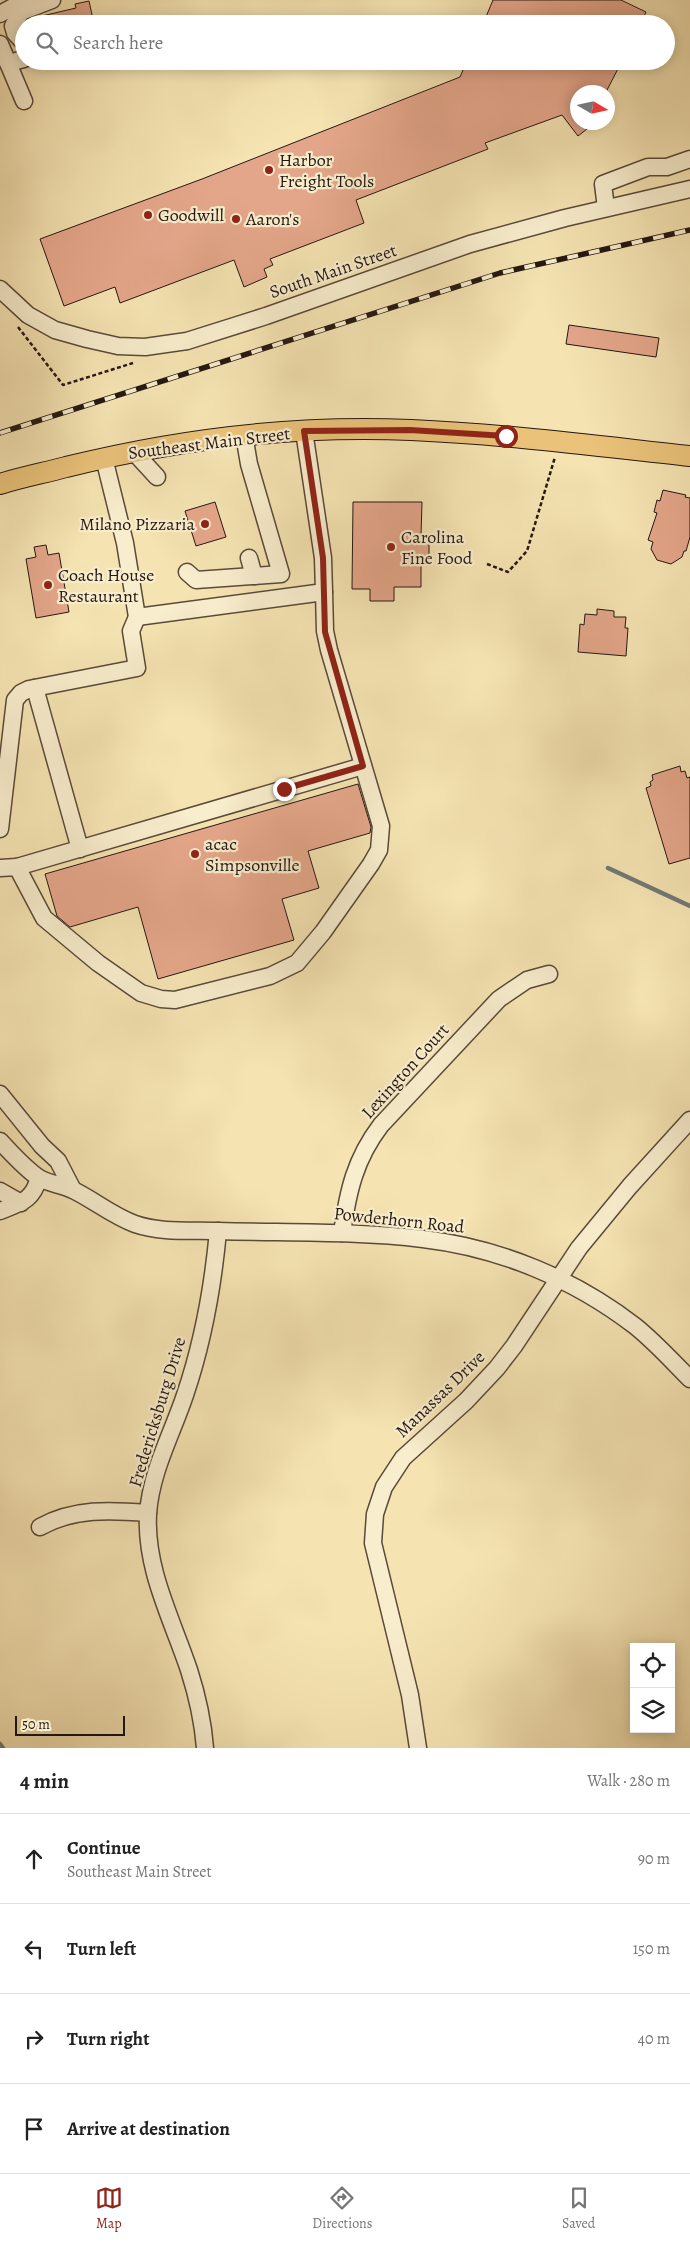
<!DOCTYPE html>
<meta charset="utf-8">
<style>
body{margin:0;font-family:Alegreya,serif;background:#f6f6f6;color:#222}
.controls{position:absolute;right:15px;bottom:15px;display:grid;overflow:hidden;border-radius:0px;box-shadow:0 2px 12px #0003}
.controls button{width:45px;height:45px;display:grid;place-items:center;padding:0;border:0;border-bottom:1px solid #e0e0e0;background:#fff;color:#222;font:25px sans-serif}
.compass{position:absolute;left:570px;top:85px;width:45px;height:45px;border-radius:50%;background:#fff;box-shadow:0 2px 12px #0003;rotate:99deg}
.scale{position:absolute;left:15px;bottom:12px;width:110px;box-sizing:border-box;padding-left:5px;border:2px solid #251711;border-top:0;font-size:14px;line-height:18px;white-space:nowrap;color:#251711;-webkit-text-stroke:4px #f8edcd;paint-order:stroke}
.stop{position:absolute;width:15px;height:15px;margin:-11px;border:4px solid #8f2418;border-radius:50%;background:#fff}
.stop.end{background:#8f2418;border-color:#fff;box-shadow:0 1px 5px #0008}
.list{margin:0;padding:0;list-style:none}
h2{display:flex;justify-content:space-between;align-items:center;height:65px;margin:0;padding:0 20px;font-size:21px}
h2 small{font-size:16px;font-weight:400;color:#767676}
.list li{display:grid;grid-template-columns:32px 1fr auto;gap:15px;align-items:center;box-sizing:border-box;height:90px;padding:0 20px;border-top:1px solid #e0e0e0}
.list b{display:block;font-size:19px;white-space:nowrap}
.list p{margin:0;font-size:16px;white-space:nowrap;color:#767676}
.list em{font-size:16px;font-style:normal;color:#767676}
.icon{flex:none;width:28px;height:28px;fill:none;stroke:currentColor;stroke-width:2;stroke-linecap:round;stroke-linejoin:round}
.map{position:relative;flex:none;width:690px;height:1748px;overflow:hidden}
.search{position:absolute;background:#fff;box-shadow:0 2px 12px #0003;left:15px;right:15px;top:15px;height:55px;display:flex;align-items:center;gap:12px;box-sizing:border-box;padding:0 18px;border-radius:28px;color:#767676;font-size:19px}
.sheet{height:425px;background:#fff}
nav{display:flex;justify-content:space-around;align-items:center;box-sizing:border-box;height:70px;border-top:1px solid #e0e0e0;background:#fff;font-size:14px;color:#767676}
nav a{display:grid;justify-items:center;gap:2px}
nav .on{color:#8f2418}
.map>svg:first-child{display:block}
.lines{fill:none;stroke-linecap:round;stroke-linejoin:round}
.stream{stroke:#717976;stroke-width:4.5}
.building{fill:#e4a68a;stroke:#251711}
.minor-casing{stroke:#594a39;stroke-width:19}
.major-casing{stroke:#251711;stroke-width:22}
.path{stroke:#251711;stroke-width:2.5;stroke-dasharray:4 2.5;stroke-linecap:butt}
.minor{stroke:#f8edcd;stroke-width:16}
.major{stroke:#eac279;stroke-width:20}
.rail-casing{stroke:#251711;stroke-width:5.5}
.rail{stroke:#f8edcd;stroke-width:4;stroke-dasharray:11;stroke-linecap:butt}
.route{stroke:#8f2418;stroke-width:6}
.poi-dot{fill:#8f2418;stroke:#f8edcd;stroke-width:2}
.labels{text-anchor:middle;stroke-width:4.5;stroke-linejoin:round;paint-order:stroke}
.poi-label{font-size:18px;fill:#251711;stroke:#f8edcd;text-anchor:start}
.street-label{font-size:18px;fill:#251711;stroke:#f8edcd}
</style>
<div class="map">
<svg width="690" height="1748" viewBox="0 0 690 1748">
<rect width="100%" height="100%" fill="#f5e3b2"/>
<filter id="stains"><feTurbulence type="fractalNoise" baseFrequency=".004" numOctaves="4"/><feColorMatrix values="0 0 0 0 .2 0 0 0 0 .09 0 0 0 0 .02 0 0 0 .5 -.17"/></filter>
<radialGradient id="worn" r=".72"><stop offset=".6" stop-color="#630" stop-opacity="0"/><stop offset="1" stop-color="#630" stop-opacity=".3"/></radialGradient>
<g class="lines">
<g class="stream">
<polyline points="608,868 690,906"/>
<polyline points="0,1744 3,1748"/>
</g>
</g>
<g class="building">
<polygon points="493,0 621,0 646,12 640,24 483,24"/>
<polygon points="89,1 94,24 30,24 29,19 76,8 75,4"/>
<polygon points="467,61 622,61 606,92 578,92 578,122 596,122 578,136 562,115 485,143 488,149 356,200 364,223 270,259 273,265 264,269 267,277 244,287 234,260 120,303 115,287 64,306 40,239 202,179 460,77"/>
<polygon points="569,325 659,338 656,357 566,344"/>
<polygon points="663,490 686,495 685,497 690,498 690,537 686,551 684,551 682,557 671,564 657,560 651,549 653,542 648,540 657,513 654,512 657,500 660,501"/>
<polygon points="215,502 226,537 196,546 185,511"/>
<polygon points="353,502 422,502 421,536 429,536 429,559 421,558 421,587 394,587 394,601 370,601 370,589 352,589"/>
<polygon points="46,545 48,555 59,553 69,612 36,618 26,559 36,557 34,547"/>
<polygon points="597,609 614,611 614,617 626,617 625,628 628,628 626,656 578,652 580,624 584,625 585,614 597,615"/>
<polygon points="680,766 681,772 685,771 687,778 690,777 690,858 669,864 646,788 651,786 650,782 653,780 652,775"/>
<polygon points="358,784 371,827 370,833 308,851 319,888 282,899 294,940 158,979 138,907 70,927 57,916 45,874"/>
</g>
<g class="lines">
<defs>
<g id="minor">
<polyline points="0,14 26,0"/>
<polyline points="24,43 15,33 13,26 21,12 52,0"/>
<polyline points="0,44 24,101"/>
<polyline points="8,63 24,59"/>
<polyline points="606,208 603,184 648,167 667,167 690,159"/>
<polyline points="0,289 28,315 55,330 87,339 118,346 145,347 187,341 266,316 470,244 565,218 690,189"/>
<polyline points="134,452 157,477"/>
<polyline points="104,458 125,543 137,617 324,592 323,558 304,431"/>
<polyline points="249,558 254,576"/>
<polyline points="187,572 196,580 281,574 249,464 244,435"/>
<polyline points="35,688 80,849"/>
<polyline points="0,829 15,700 21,693 29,689 137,668 131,631 137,617"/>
<polyline points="17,867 363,766"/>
<polyline points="0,868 17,867 44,918 98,963 141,993 161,999 175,1000 270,976 297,963 323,932 371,864 379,850 381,826 329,650 325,631 324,592"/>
<polyline points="0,1094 42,1146 58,1161 73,1190"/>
<path d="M0,1141C10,1152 27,1170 39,1178C50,1184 64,1185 75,1191C95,1201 113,1216 135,1224C161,1233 191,1230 218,1231C286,1233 355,1231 423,1239C500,1248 574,1279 635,1326C655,1342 672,1361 690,1379"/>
<polyline points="0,1191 21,1203"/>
<path d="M0,1211C22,1202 32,1201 39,1178"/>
<path d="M342,1233C348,1191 355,1159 381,1125L499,999L527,980L549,974"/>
<path d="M40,1527C74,1508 110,1510 148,1513"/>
<path d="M205,1748C203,1722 197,1695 189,1670C172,1619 145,1569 148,1514C151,1471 172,1434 185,1395C203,1342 213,1286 218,1231"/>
<polyline points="418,1748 410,1695 373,1543 375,1514 384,1487 403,1458 466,1401 497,1368 514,1346 579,1248 630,1186 690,1120"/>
</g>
<path id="major" d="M0,484C22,477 44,473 66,467C179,439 295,425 411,430C504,434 597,446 690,456"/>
</defs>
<use href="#minor" class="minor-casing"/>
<use href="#major" class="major-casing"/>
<g class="path">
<polyline points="18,327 63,385 133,363"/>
<polyline points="487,564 508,572 527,551 555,457"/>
</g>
<use href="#minor" class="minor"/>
<use href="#major" class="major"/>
<defs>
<polyline id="rail" points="0,433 500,273 690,230"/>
</defs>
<use href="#rail" class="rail-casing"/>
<use href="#rail" class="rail"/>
</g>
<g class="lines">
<polyline class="route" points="284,789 363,766 325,632 323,558 304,431 410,430 506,436"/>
</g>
<g class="poi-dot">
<circle cx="269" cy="170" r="5"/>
<circle cx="148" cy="215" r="5"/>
<circle cx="236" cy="219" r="5"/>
<circle cx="205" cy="524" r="5"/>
<circle cx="391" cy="547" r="5"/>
<circle cx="48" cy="585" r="5"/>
<circle cx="195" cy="854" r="5"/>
</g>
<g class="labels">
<g class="poi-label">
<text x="279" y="166">Harbor<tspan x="279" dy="21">Freight Tools</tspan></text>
<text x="158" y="221">Goodwill</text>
<text x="246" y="225">Aaron's</text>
<text x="195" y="530" text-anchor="end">Milano Pizzaria</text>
<text x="401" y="543">Carolina<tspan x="401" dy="21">Fine Food</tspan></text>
<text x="58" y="581">Coach House<tspan x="58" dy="21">Restaurant</tspan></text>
<text x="205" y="850">acac<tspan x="205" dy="21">Simpsonville</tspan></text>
</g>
<g class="street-label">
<text transform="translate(333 271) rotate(-19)" y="6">South Main Street</text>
<text transform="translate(209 443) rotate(-7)" y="6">Southeast Main Street</text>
<text transform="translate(405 1071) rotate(-48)" y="6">Lexington Court</text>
<text transform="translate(399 1220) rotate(6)" y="6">Powderhorn Road</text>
<text transform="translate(440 1394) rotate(-44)" y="6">Manassas Drive</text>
<text transform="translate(157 1412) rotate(-73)" y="6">Fredericksburg Drive</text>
</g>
</g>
<rect width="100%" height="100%" filter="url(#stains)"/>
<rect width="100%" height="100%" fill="url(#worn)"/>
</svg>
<div class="controls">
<button><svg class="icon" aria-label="locate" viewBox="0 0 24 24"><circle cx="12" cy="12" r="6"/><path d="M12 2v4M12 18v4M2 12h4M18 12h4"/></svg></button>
<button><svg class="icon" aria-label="layers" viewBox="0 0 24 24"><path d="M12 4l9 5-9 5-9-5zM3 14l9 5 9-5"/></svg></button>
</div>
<svg class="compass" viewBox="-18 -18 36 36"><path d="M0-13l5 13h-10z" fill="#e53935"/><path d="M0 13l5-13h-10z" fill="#767676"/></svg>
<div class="scale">50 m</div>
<div class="stop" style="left:506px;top:436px"></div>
<div class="stop end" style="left:284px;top:789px"></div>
<div class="search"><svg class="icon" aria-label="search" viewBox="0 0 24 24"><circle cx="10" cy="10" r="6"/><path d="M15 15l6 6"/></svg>Search here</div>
</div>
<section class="sheet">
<h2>4 min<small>Walk · 280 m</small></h2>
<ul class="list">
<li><svg class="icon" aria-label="ahead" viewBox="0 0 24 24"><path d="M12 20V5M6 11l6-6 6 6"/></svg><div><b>Continue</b><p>Southeast Main Street</p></div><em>90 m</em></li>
<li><svg class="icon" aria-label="left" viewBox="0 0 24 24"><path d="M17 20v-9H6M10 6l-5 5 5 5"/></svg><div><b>Turn left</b></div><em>150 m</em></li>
<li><svg class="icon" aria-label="right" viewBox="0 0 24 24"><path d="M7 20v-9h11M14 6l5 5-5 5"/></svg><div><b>Turn right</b></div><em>40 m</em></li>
<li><svg class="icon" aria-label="arrive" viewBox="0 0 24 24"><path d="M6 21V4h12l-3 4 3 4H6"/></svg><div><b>Arrive at destination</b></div></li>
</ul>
</section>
<nav>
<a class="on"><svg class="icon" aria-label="map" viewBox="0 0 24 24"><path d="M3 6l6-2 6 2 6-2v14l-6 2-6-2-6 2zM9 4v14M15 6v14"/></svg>Map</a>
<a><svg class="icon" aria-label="directions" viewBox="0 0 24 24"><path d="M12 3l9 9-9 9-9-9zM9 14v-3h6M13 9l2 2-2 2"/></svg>Directions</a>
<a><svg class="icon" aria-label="saved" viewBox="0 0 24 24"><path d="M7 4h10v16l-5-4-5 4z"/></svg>Saved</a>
</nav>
